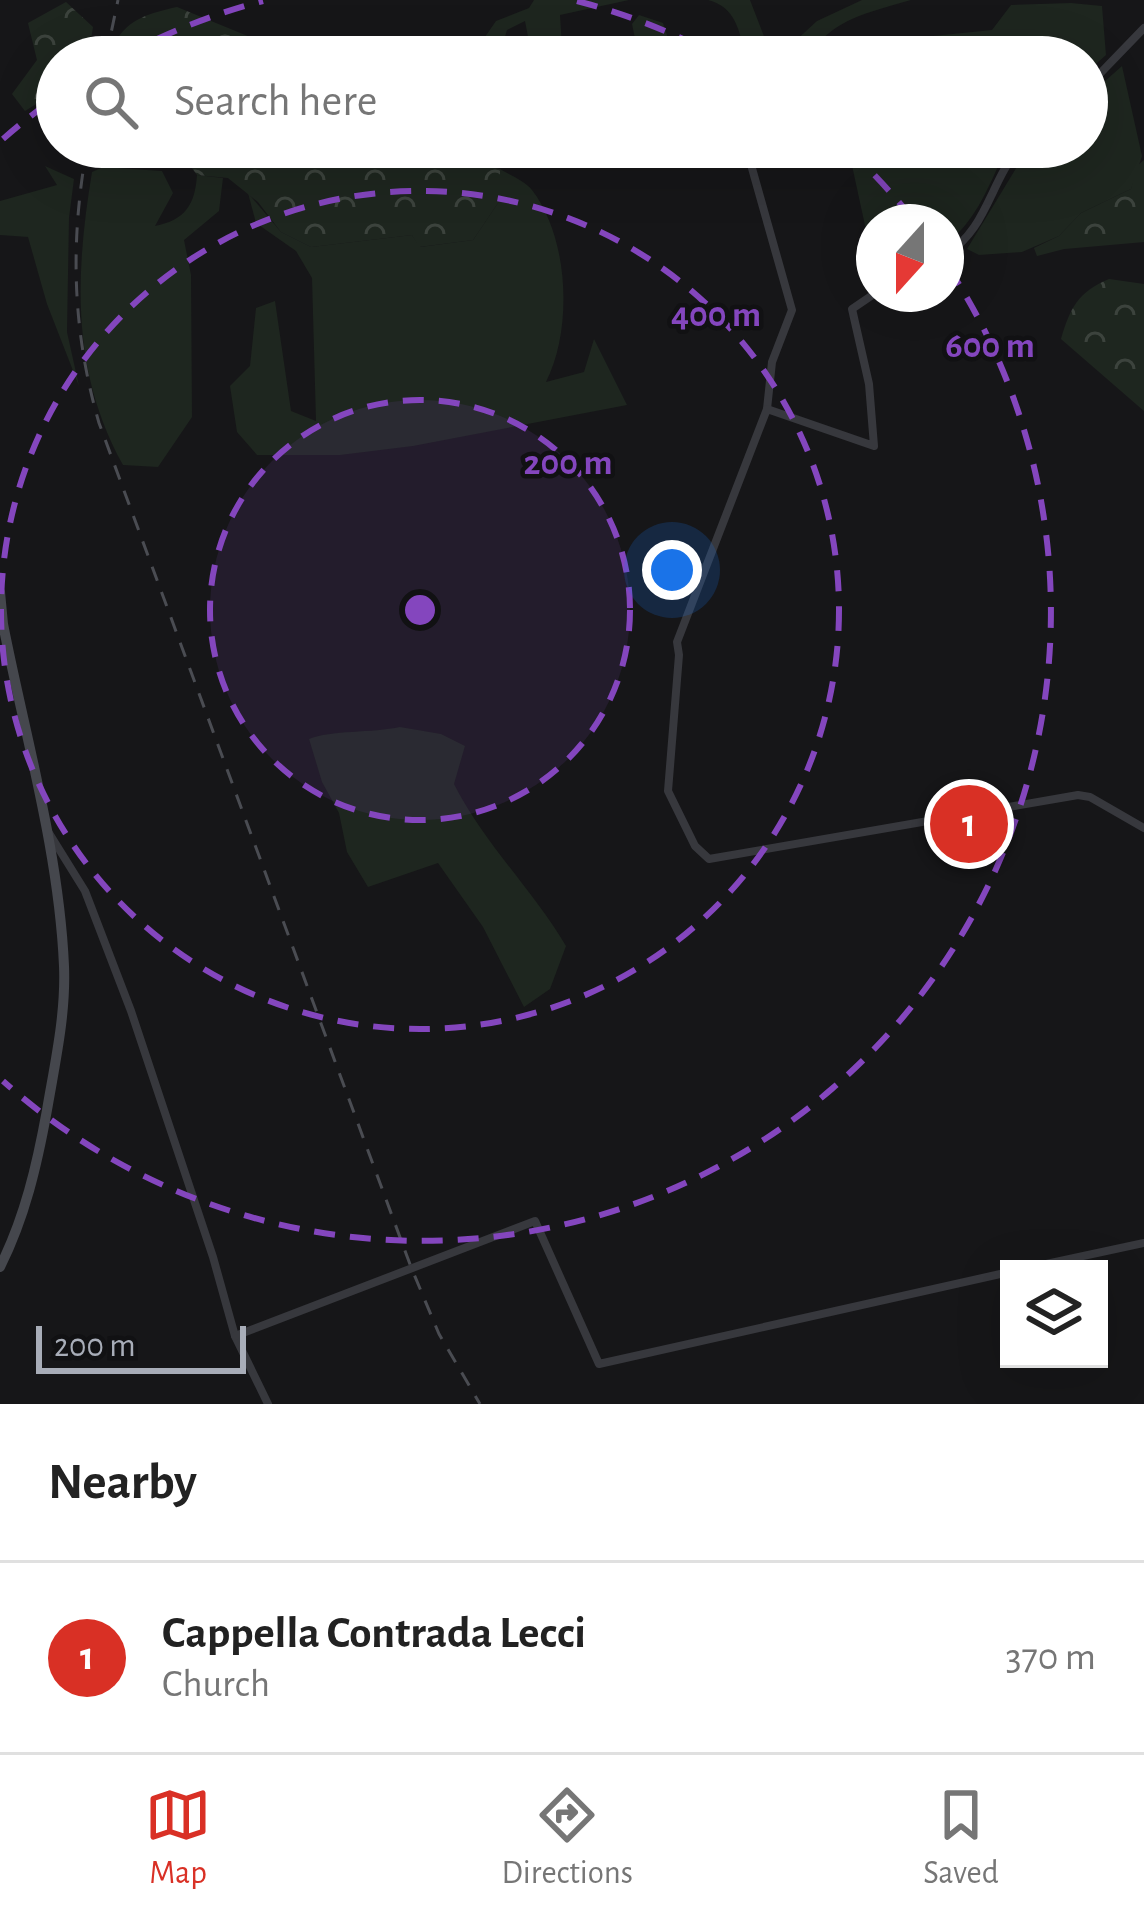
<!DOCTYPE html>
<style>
body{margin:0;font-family:"Alegreya Sans",sans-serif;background:#f6f6f6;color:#222}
.controls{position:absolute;right:36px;bottom:36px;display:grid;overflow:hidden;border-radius:0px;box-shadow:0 12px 48px #0002}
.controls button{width:108px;height:108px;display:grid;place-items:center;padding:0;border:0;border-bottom:3px solid #e0e0e0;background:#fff;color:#222;font:60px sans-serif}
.compass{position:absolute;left:856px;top:204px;width:108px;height:108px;border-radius:50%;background:#fff;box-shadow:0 12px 48px #0002;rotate:201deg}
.scale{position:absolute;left:36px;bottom:30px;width:210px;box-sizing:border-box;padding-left:12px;border:6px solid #a8adb8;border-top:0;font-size:33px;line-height:42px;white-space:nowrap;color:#a8adb8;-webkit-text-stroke:9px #111113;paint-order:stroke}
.you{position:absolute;left:672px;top:570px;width:42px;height:42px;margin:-30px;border:9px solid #fff;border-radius:50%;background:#1a73e8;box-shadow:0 0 0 18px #1a73e833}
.badge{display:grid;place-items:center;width:78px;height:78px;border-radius:50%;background:#d93025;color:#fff;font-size:39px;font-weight:700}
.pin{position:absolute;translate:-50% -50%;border:6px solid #fff;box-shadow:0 3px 12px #0006}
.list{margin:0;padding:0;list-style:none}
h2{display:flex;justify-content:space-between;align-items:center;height:156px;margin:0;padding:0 48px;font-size:51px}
h2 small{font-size:39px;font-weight:400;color:#767676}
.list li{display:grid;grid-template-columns:78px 1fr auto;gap:36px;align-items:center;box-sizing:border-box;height:192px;padding:0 48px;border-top:3px solid #e0e0e0}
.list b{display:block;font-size:45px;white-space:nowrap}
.list p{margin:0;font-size:39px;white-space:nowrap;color:#767676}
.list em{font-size:39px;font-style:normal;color:#767676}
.icon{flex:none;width:66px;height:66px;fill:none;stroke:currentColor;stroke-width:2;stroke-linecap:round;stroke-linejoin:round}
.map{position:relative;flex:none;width:1144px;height:1404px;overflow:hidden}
.search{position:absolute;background:#fff;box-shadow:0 12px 48px #0002;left:36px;right:36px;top:36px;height:132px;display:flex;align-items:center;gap:30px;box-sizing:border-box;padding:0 42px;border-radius:66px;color:#767676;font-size:45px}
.sheet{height:348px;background:#fff}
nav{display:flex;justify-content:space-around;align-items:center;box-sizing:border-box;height:168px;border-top:3px solid #e0e0e0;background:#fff;font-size:33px;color:#767676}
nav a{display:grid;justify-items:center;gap:6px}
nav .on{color:#d93025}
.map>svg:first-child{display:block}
.grass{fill:#1e261f}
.forest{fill:url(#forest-crowns)}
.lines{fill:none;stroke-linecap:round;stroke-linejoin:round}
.minor{stroke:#37383d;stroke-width:8}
.secondary{stroke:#45474d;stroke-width:10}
.rail{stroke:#4a4c52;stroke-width:3;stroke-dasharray:15 12;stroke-linecap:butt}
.ring{fill:none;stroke:#8446be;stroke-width:6;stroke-dasharray:21 15}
.centre{fill:#8446be;stroke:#111113;stroke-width:6}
.ring-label{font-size:36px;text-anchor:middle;font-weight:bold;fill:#8446be;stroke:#111113;stroke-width:9;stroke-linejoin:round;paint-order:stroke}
</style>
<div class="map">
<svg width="1144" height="1404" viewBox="0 0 1144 1404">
<defs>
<pattern id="forest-crowns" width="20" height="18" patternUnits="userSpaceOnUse" patternTransform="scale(3)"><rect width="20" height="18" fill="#1e261f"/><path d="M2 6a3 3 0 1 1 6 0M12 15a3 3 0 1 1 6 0" fill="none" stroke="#3c433d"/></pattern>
</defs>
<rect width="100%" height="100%" fill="#161618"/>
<g class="grass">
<polygon points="534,0 629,0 560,15 562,47 529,42 525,21 507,30 499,57 433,57 433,51 478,47 496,21 529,8"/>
<path d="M708,0H750L772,57H745C740,32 736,7 708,0Z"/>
<path d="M862,0H911C867,13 834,18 807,57H778L817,21Z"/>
<polygon points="1071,3 1102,6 1106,55 1087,72 1087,57 873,57 923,37 992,30 1011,5"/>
<polygon points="639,15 663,23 674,57 601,57 598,52 622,42 637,48 632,24"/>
<polygon points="1122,66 1142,156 1131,189 1081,213 1059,236 1022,252 979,255 967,249 1029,147 1087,147 1087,97"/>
<path d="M848,147H1007C991,180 977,222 946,243V222H874V267Z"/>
<polygon points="45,166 74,179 69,218 67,332 79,386 47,304 28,237 0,235 0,201 57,185"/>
<path d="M103,167L162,171L173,193L155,226C185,220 195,205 197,175L223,178L219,211L184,240L191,275L192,417L158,467L123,465C71,371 75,275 92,172Z"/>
<path d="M500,169C510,175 525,181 532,190C569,238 573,329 546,382L584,372L594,339L627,405L413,446L340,455H257L237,432L230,386L250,366L256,308L275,301L291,411L316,421L312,278L296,251L256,223L248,193L281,232L311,247L412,235L420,247L473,240L500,200Z"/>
<path d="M400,727L441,734L465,746L454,784C484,843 532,889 566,946L550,989L524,1007L483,927L438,863L368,887L347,852L339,813L322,782L309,739C330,730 373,733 400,727Z"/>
</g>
<g class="forest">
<polygon points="66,2 93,27 88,57 57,57 57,91 25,111 12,94 37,60 28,23"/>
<path d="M177,7L299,57H130L115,43C128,18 151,13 177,7Z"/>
<polygon points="177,147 397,147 500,169 500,200 473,240 419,247 412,235 311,247 281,232 258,202 228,178 197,175"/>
<polygon points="1144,160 1144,242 1064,249 1037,256 1034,248 1059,236 1081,213 1131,189 1137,166"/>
<path d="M1109,279L1144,284V411L1061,339C1070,308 1078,292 1109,279Z"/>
</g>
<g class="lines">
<g class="minor">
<polyline points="1087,87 1144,28"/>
<polyline points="746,147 792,310 772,362 767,409"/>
<path d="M946,254C987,230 990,181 1020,147"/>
<polyline points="874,294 852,309 869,384 874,446 767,409 677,642 679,655 668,791 695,846 709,859 1078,795 1090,797 1144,828"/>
<polyline points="49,833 85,891 131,1011 213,1257 235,1336 268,1404"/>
<polyline points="1023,1269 1144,1243"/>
<polyline points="235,1336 535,1221 599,1364 1009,1272"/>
</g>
<path class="secondary" d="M0,592L3,624C25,736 59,851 64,966C66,1014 55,1063 47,1110C37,1165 25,1217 0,1267"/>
<g class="rail">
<polyline points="106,57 118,0"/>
<path d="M87,147C70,242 72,330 99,423L411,1267L439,1334L480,1404"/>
</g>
</g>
<circle cx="420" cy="610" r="210" fill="#8446be" fill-opacity=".12"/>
<g class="ring">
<circle cx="420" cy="610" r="210"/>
<circle cx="420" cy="610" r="419"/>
<path d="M3 139A629 629 0 0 1 55 98M125 55A629 629 0 0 1 263 1M577 1A629 629 0 0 1 715 55M849 150A629 629 0 0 1 912 218M948 267A629 629 0 0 1 3 1081"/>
</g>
<circle cx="420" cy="610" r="18" class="centre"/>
<g class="ring-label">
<text x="716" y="326">400 m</text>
<text x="990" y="357">600 m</text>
<text x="568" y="474">200 m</text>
</g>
</svg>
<div class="controls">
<button><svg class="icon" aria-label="layers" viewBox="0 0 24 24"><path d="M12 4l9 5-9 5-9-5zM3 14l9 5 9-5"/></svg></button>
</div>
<svg class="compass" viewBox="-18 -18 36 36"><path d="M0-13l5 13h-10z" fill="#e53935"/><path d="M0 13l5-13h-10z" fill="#767676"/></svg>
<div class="scale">200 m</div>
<div class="you"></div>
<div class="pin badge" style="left:969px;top:824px">1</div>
<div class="search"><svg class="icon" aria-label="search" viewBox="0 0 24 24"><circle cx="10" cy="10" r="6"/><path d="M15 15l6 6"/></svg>Search here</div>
</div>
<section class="sheet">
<h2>Nearby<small></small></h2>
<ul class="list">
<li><span class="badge">1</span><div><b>Cappella Contrada Lecci</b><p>Church</p></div><em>370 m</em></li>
</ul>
</section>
<nav>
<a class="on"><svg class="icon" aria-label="map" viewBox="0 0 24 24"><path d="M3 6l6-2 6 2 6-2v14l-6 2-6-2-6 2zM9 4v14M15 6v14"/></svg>Map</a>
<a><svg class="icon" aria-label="directions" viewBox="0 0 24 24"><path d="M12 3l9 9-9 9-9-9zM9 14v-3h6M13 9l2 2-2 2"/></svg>Directions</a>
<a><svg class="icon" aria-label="saved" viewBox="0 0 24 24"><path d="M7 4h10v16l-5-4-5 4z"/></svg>Saved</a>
</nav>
